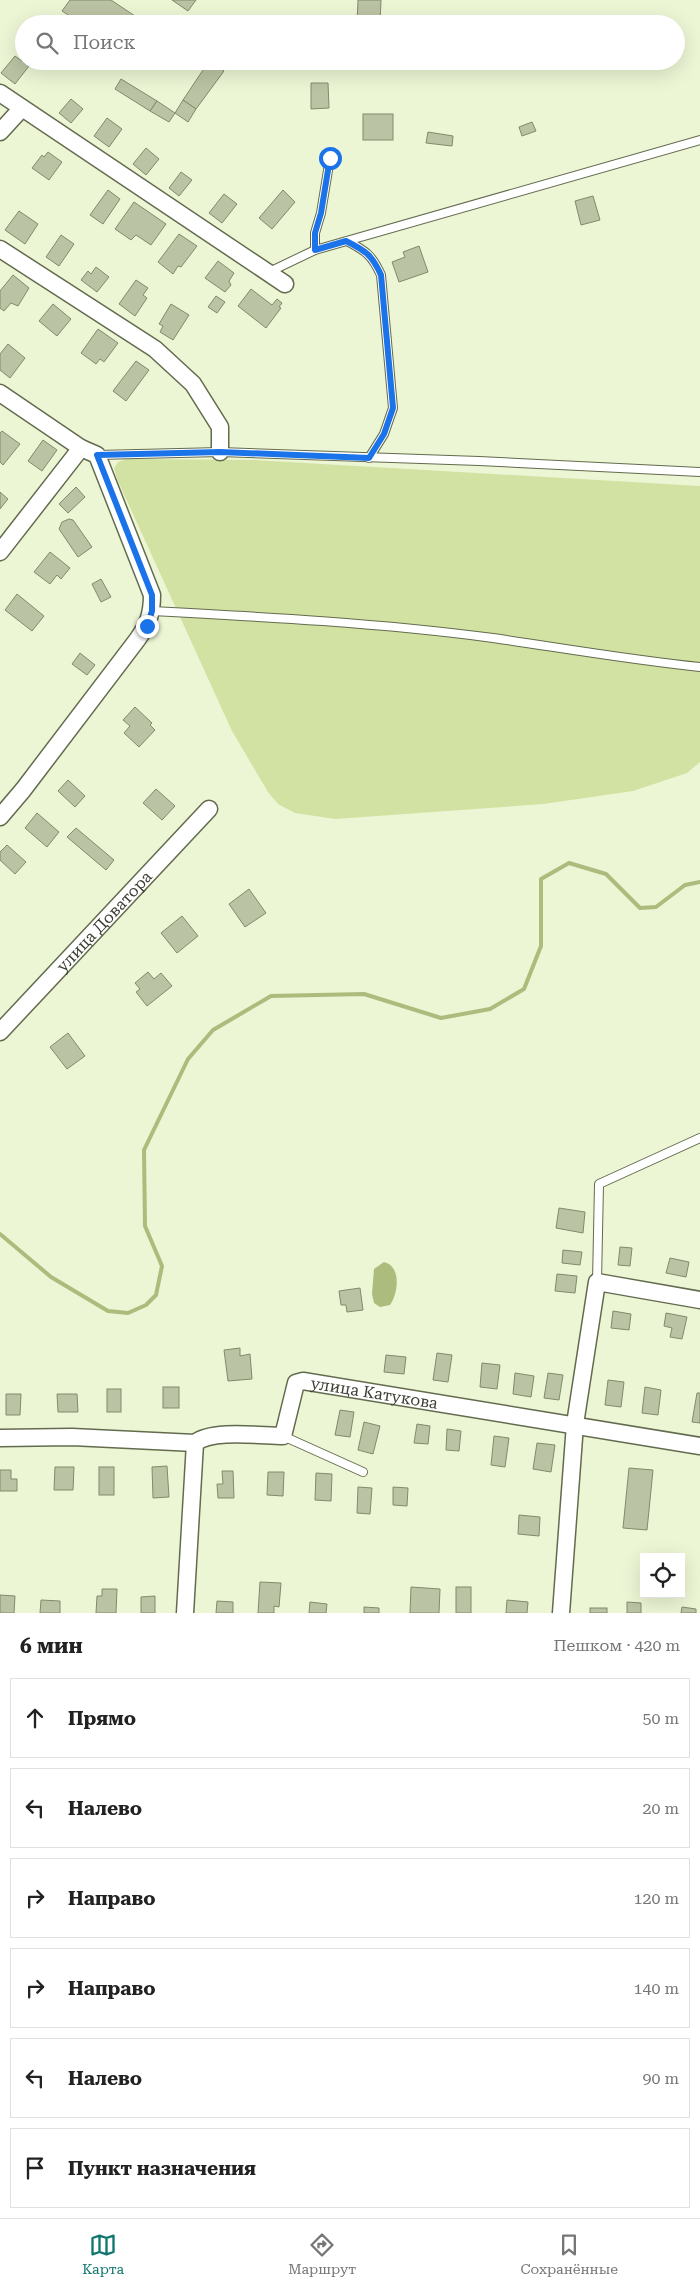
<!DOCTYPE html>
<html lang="ru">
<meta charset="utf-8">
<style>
body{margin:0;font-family:"Roboto Serif",serif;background:#f2f2f2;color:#222}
.controls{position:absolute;right:15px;bottom:15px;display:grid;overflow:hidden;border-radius:0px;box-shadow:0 5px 20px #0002}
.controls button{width:45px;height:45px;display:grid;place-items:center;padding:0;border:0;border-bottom:1px solid #e0e0e0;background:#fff;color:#222;font:25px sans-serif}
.stop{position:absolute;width:15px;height:15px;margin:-11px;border:4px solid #1a73e8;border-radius:50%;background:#fff}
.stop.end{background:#1a73e8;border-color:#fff;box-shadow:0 1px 5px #0008}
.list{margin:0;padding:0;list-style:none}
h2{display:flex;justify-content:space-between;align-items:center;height:65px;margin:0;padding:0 20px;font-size:21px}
h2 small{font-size:16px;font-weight:400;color:#767676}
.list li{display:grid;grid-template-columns:32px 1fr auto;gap:15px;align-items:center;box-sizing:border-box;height:80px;margin:0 10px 10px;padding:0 10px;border:1px solid #e0e0e0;border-radius:0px}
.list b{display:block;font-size:19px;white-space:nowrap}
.list em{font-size:16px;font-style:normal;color:#767676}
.icon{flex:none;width:28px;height:28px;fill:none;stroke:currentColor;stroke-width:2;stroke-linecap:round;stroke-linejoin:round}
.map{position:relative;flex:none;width:700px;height:1613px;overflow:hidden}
.search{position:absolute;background:#fff;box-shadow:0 5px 20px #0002;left:15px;right:15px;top:15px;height:55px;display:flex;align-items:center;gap:12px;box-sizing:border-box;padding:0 18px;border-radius:28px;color:#767676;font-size:19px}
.sheet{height:605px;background:#fff}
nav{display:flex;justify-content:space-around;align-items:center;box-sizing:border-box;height:70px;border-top:1px solid #e0e0e0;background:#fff;font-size:14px;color:#767676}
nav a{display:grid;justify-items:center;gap:2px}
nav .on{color:#0f766e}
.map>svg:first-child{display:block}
.green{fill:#d2e2a2}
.water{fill:#acbc7c}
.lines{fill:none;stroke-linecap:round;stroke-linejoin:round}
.stream{stroke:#acbc7c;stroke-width:4}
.building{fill:#bac3a3;stroke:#828a6c}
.lane-casing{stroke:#636b4e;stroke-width:10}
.street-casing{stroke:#636b4e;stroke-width:19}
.lane{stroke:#fff;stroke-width:8}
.street{stroke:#fff;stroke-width:16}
.route{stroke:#1a73e8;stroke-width:6}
.labels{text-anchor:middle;stroke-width:5;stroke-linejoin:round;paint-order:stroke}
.street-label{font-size:16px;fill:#3b3e32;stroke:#fbfff2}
</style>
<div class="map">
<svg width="700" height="1613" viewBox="0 0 700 1613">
<rect width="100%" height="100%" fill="#ecf5d4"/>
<polygon class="green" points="126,459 254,460 700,486 700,762 687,773 633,791 543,804 335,819 295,813 278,804 268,792 232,731 117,479 114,468 118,462"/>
<path class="water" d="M384,1262C402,1267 398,1293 390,1305L380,1307L374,1303L372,1294L374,1269Z"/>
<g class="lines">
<polyline class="stream" points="0,1234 51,1277 108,1311 128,1313 146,1305 156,1295 162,1266 145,1226 144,1150 188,1059 213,1030 271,996 364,994 441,1018 490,1009 524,989 541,946 541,879 569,863 606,874 640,908 656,907 685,885 700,882"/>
</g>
<g class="building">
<polygon points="70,0 111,0 147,24 82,24 62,11"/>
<polygon points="172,0 196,0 188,11"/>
<polygon points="358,0 381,0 380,24 357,24"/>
<polygon points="15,56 29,66 15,84 1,73"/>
<polygon points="209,61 224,71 196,109 183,100"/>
<polygon points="121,79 157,101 150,111 115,89"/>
<polygon points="311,83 328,83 329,108 311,109"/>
<polygon points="71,99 83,109 71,123 59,113"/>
<polygon points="183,100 196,109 188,122 175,113"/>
<polygon points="157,101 175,113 169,122 150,111"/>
<rect x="363" y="114" width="30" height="26"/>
<polygon points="107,118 122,129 109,147 94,136"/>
<polygon points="532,122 536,131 522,136 519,127"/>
<polygon points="428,132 453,136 452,146 426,143"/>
<polygon points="146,148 159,159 146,175 133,164"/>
<polygon points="48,152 62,162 49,180 32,168 42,155 44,157"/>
<polygon points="181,172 192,180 179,196 169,188"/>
<polygon points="108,190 120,199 103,224 90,215"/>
<polygon points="283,190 295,202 272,229 259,218"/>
<polygon points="224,194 237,204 222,223 209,213"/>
<polygon points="593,196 600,220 581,225 575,201"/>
<polygon points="134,202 166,224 151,245 136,235 131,240 115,229"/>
<polygon points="19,211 38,224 25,244 5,230"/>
<polygon points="179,234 197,246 181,267 178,266 173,274 158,262"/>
<polygon points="61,235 74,244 59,266 46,257"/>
<polygon points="419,246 428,272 399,282 392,262 405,257 403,252"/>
<polygon points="218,261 234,273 229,281 231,285 225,292 205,278"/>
<polygon points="96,267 109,277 97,292 81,280 88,271 91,274"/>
<polygon points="13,275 29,288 18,306 11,303 4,311 0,308 0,291"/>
<polygon points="136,280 148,288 143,295 147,298 135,316 119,304"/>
<polygon points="251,289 272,305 277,299 282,303 279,307 281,308 266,328 238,306"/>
<polygon points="216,296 225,302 217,313 208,307"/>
<polygon points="53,304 71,319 57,336 39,321"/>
<polygon points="171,304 189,315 173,340 160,332 163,326 159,324"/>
<polygon points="98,329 118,343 104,362 100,359 96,364 81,353"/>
<polygon points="8,344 25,358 10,378 0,370 0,354"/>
<polygon points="136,361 149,370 126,401 113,391"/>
<polygon points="2,431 20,444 3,465 0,462 0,433"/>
<polygon points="43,440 57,450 42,471 28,461"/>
<polygon points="76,487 85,497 68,513 59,504"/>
<polygon points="0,492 8,499 0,509"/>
<polygon points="69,519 73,520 92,547 78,557 59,529 62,522"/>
<polygon points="50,552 70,568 61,579 57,575 50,584 34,572"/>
<polygon points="101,579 111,597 101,602 92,584"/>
<polygon points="17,594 44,616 32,631 5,610"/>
<polygon points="80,653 95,665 87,675 72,664"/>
<polygon points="135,707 152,723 150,725 155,730 139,747 124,733 130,726 123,720"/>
<polygon points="68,780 85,796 75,807 58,791"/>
<polygon points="156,789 175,806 162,820 143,803"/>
<polygon points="37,813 59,832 47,847 25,828"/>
<polygon points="76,828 114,860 106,870 67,837"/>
<polygon points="7,845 26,862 15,874 0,860 0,852"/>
<polygon points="249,889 266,913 245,927 229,904"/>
<polygon points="182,916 198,936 177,953 161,933"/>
<polygon points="148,972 154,979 161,973 172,986 147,1006 136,992 140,989 135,983"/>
<polygon points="68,1033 85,1056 67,1069 50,1047"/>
<polygon points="559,1208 585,1212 583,1233 556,1228"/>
<polygon points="620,1247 632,1248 630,1266 618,1265"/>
<polygon points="563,1250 582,1252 580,1265 562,1263"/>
<polygon points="670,1258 689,1262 686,1277 666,1273"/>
<polygon points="557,1274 577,1276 575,1293 555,1291"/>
<polygon points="360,1288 363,1310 347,1312 346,1305 341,1305 339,1291"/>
<polygon points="613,1311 631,1314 629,1330 611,1328"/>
<polygon points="666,1313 687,1317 682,1339 670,1337 672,1328 664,1326"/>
<polygon points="240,1348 240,1356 250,1354 252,1379 228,1381 224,1350"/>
<polygon points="437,1353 452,1355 448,1382 433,1380"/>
<polygon points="386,1355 406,1357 404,1374 384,1372"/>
<polygon points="482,1363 500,1365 497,1389 480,1387"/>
<polygon points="515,1373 534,1376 531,1397 513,1394"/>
<polygon points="548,1373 563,1375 559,1400 544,1398"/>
<polygon points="608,1380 624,1382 621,1407 605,1405"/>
<rect x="163" y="1387" width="16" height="21"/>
<polygon points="645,1387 661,1390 658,1415 642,1413"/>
<rect x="107" y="1389" width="14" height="23"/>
<polygon points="697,1393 700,1393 700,1423 692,1422"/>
<polygon points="6,1394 21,1394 20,1415 6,1415"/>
<polygon points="57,1394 77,1394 78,1412 58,1412"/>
<polygon points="340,1410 354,1412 350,1437 335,1435"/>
<polygon points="364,1422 380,1426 373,1454 358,1450"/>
<polygon points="417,1424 430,1426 428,1444 414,1443"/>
<polygon points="447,1429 461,1431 459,1451 446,1450"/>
<polygon points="494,1436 509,1438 505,1467 491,1465"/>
<polygon points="537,1443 555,1445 551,1472 533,1469"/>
<polygon points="167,1466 169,1497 153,1498 152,1467"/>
<polygon points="55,1467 74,1467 73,1490 54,1490"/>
<rect x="99" y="1467" width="15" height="28"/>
<polygon points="629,1468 653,1470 647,1530 623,1528"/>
<polygon points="0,1470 11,1470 11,1479 17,1479 17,1491 0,1491"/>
<polygon points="222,1471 233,1471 234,1498 218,1498 217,1484 223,1484"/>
<polygon points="268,1472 284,1472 283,1496 267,1495"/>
<polygon points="316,1473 332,1474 331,1501 315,1500"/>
<polygon points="358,1487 372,1488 370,1514 357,1513"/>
<polygon points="393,1487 408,1488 407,1506 393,1505"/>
<polygon points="519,1515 540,1517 539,1536 518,1534"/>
<polygon points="260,1582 281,1583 279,1607 274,1606 274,1613 258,1613"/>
<polygon points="411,1587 440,1589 439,1613 410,1613"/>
<rect x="456" y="1587" width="15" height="26"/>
<polygon points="102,1589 117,1589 116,1613 96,1613 97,1596 102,1596"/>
<polygon points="0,1595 15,1596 14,1613 0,1613"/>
<polygon points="155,1596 155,1613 141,1613 141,1597"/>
<polygon points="41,1600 60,1601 60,1613 40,1613"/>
<polygon points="507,1600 528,1602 527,1613 506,1613"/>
<polygon points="217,1601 233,1602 233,1613 216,1613"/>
<polygon points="310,1602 327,1604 326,1613 309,1613"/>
<polygon points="627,1602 641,1603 641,1613 627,1613"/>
<polygon points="364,1607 379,1608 379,1613 364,1613"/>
<polygon points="682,1607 696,1609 696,1613 681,1613"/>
<rect x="590" y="1608" width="17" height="5"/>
</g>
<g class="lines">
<defs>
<g id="lane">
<path d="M347,241C366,251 372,255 381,275L393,408L384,434L369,458"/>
<polyline points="315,250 315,233 321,213 330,158"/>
<polyline points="267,273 315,250 700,140"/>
<polyline points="97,455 220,452 479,461 700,472"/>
<path d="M152,611C266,617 380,623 493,638C562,648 631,660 700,667"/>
<polyline points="597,1282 599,1184 700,1138"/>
<polyline points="283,1436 363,1472"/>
</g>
<g id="street">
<polyline points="0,93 285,284"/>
<polyline points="0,132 22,108"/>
<polyline points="0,249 155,349 193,384 220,427 220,452"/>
<path d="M0,393L81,448L97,455L152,595C152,614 148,625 137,640L23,790L0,817"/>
<polyline points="0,552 81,448"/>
<path id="s1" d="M0,1032L209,809"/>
<path id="s2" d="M0,1438L72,1437L195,1443C212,1429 261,1436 283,1436L296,1383L303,1381L700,1446"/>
<polyline points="185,1613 195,1443"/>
<polyline points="561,1613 575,1424 597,1282 700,1300"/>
</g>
</defs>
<use href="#lane" class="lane-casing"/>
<use href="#street" class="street-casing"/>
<use href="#lane" class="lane"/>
<use href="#street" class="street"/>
</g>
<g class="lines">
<path class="route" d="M147,626L152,611V595L97,455L220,452L369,458L384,434L393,408L381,275C372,255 366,251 346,241L315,250V233L321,213L330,158"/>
</g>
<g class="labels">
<g class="street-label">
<text dy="6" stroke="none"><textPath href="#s1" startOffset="152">улица Доватора</textPath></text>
<text dy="6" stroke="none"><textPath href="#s2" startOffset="419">улица Катукова</textPath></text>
</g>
</g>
</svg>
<div class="controls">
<button><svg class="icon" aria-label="locate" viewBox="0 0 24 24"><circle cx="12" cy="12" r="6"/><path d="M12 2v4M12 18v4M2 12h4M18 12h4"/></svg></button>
</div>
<div class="stop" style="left:330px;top:158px"></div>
<div class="stop end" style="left:147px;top:626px"></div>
<div class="search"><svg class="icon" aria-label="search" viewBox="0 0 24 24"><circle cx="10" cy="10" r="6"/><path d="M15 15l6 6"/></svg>Поиск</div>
</div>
<section class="sheet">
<h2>6 мин<small>Пешком · 420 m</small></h2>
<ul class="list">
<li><svg class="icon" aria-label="ahead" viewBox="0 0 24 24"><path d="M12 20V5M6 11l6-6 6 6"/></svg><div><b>Прямо</b></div><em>50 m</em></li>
<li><svg class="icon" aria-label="left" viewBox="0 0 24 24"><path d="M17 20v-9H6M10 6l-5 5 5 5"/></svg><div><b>Налево</b></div><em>20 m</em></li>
<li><svg class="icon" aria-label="right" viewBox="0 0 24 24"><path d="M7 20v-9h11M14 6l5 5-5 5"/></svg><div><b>Направо</b></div><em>120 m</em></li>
<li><svg class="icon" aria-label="right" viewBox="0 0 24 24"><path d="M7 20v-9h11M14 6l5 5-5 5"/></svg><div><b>Направо</b></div><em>140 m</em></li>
<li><svg class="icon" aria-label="left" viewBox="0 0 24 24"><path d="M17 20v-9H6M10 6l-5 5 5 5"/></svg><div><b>Налево</b></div><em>90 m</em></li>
<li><svg class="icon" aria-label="arrive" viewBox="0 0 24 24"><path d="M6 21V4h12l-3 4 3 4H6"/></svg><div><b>Пункт назначения</b></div></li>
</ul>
</section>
<nav>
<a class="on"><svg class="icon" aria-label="map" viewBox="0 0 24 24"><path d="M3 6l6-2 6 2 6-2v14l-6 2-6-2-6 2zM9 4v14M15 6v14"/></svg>Карта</a>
<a><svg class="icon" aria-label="directions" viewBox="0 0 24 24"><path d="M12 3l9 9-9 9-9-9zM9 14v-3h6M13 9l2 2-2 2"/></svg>Маршрут</a>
<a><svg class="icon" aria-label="saved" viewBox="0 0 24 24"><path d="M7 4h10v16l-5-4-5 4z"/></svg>Сохранённые</a>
</nav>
